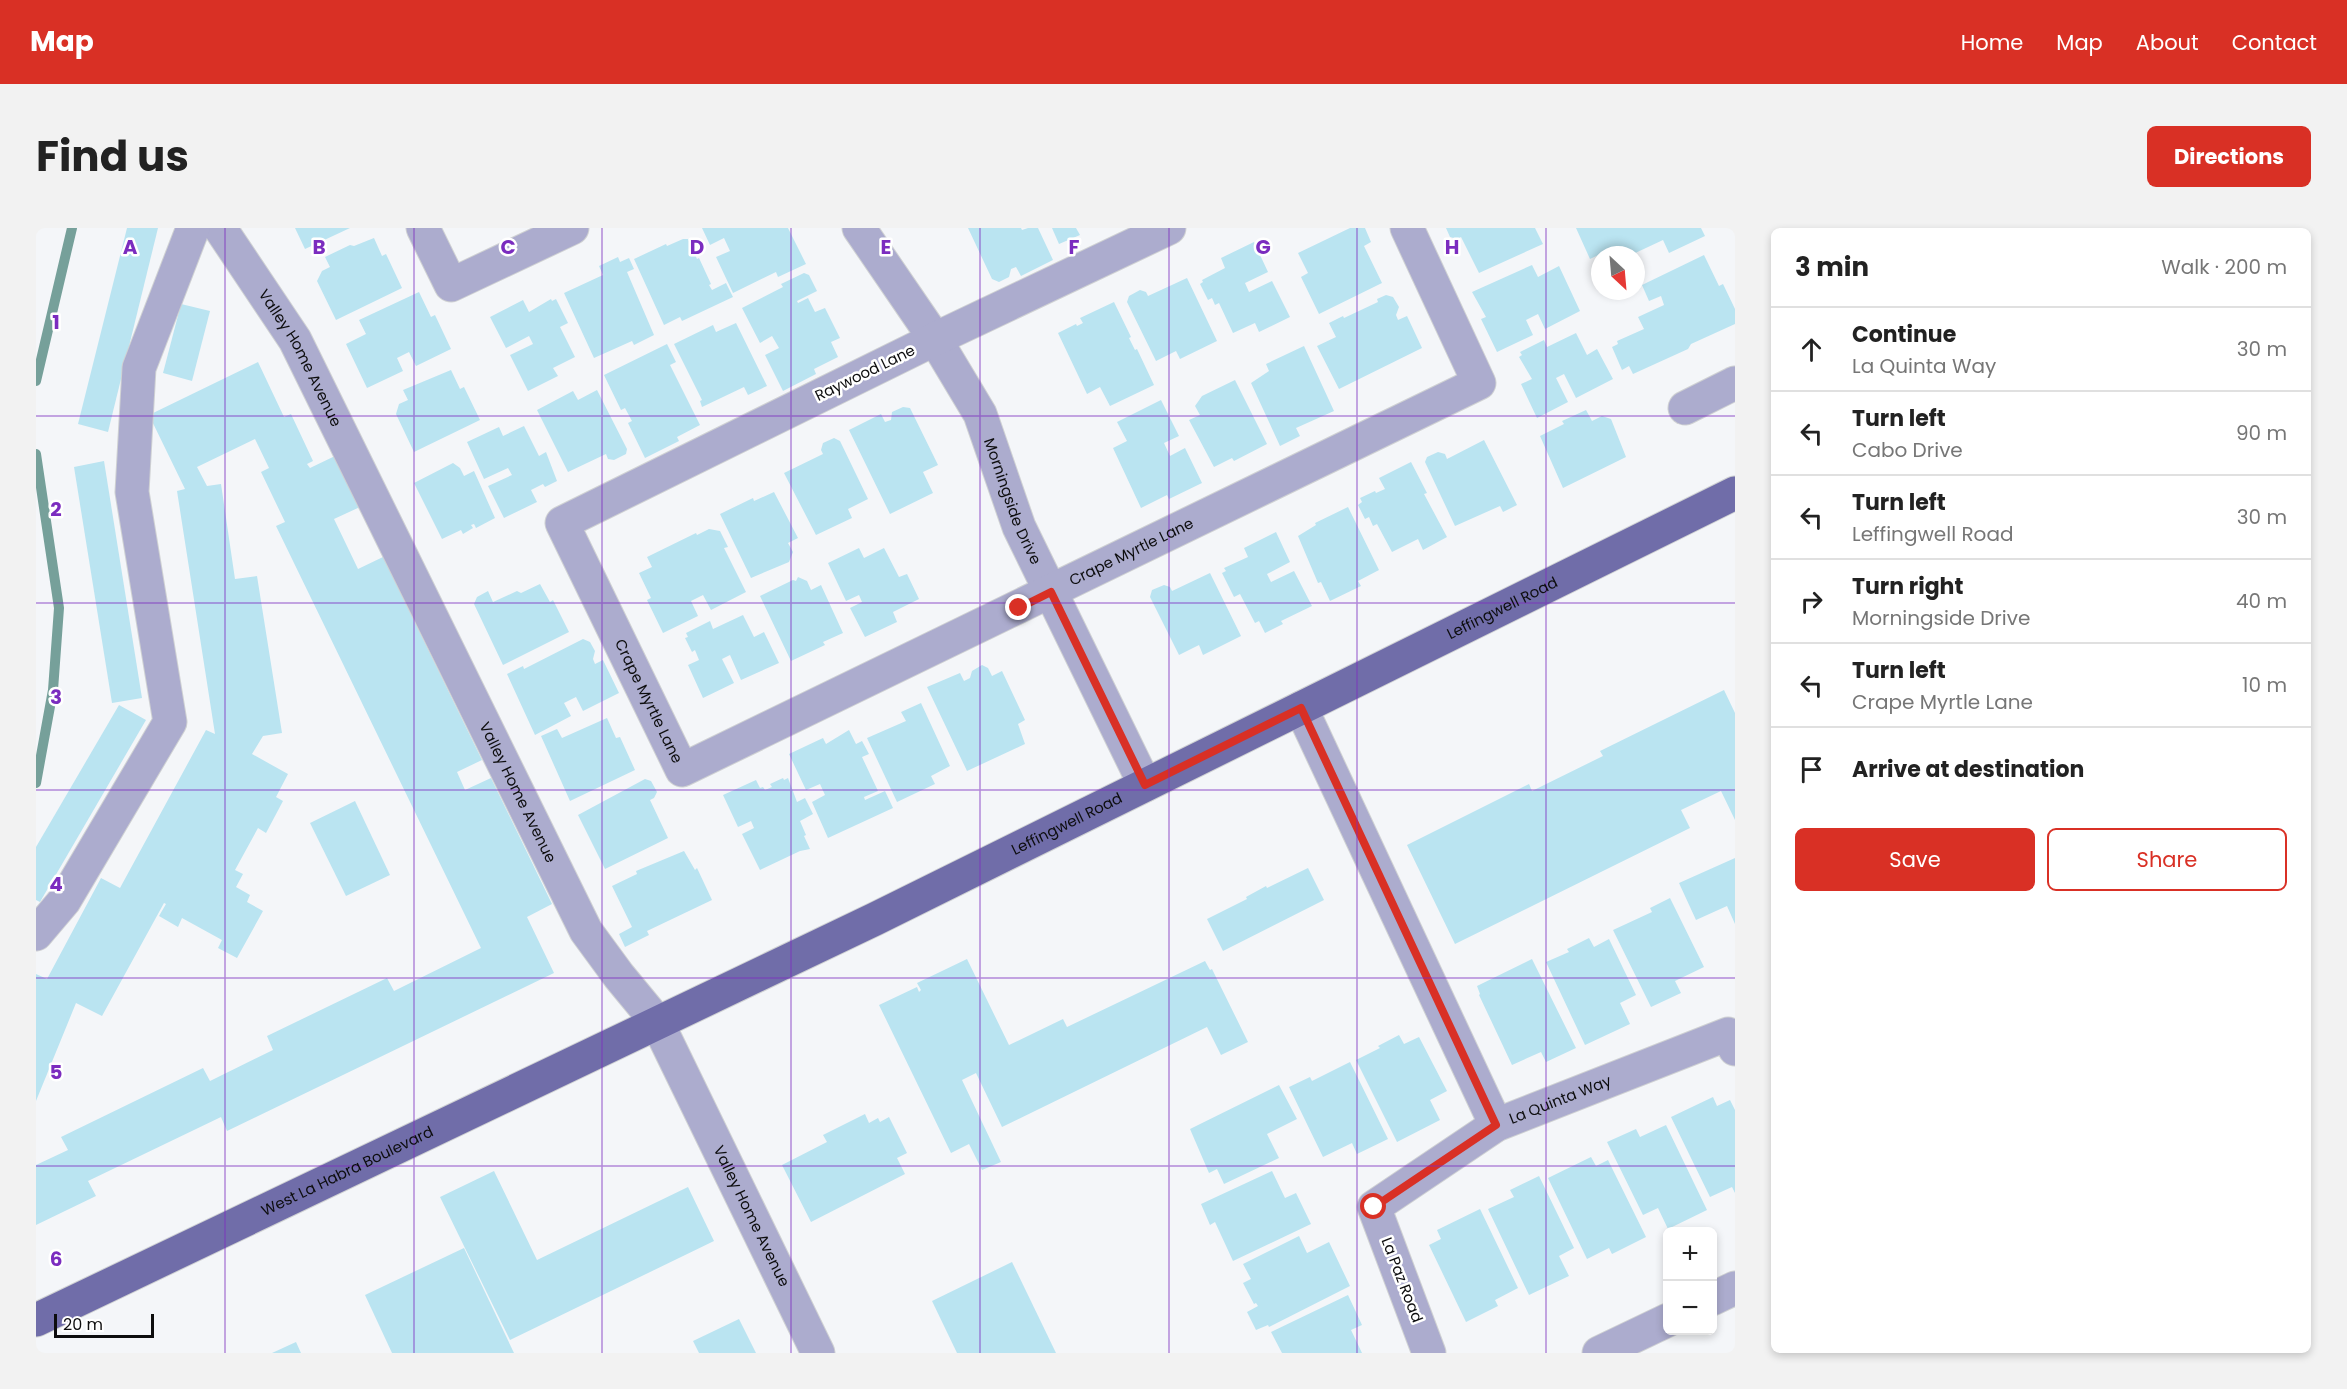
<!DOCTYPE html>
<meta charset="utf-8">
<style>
body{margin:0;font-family:Poppins,sans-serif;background:#f2f2f2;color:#222}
.controls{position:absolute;right:18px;bottom:18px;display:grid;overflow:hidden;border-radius:9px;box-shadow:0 3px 9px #0003}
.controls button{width:54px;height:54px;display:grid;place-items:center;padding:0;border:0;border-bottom:2px solid #e0e0e0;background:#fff;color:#222;font:30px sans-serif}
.compass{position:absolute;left:1555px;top:18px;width:54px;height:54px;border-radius:50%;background:#fff;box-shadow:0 3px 9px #0003;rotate:154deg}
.scale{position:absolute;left:18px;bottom:15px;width:100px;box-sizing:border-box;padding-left:6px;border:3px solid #0d0d0e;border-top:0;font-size:16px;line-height:21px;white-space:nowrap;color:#0d0d0e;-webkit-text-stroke:4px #fff;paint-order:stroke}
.stop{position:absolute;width:18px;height:18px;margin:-14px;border:4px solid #d93025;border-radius:50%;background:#fff}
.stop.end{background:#d93025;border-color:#fff;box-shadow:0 2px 6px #0008}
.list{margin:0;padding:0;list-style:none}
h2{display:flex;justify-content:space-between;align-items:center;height:78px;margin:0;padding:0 24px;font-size:26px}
h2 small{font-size:20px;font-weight:400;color:#767676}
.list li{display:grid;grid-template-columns:39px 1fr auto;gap:18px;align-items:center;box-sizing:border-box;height:84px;padding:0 24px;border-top:2px solid #e0e0e0}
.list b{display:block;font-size:22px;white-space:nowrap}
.list p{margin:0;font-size:20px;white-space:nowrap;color:#767676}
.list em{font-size:20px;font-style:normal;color:#767676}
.actions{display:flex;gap:12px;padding:18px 24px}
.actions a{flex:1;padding:14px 0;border:2px solid #d93025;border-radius:9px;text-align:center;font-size:21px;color:#d93025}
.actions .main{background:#d93025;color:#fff}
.icon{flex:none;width:33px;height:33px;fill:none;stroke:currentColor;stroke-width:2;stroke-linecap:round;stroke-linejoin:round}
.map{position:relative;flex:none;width:1699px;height:1125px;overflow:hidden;border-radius:9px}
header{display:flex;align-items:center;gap:36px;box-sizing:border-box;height:84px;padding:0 30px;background:#d93025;color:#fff}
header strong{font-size:28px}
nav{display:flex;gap:33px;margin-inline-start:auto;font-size:21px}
.intro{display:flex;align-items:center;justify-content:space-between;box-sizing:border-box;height:144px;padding:0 36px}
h1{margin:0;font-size:42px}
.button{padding:15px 27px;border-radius:9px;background:#d93025;color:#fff;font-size:21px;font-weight:700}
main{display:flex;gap:36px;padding:0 36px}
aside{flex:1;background:#fff;border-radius:9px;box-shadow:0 3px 9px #0003}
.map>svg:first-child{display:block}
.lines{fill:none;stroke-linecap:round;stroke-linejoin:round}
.stream{stroke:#76a09a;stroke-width:10}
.building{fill:#bae4f1}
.minor-casing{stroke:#cfd1d3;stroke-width:35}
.major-casing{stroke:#cfd1d3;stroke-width:35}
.minor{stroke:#acacce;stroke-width:33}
.major{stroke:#706da9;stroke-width:33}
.route{stroke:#d93025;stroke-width:8}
.grid{fill:none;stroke:#7b2cbf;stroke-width:1.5;stroke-opacity:0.55}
.labels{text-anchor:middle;stroke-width:5;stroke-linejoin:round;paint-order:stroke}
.street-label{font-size:15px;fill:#0d0d0e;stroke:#fff}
.grid-label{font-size:20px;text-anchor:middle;font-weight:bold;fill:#7b2cbf;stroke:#fff;stroke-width:5;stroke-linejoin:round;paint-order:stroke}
</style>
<header>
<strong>Map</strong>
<nav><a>Home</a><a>Map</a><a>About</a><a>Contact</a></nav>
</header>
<div class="intro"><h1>Find us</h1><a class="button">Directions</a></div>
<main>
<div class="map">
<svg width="1699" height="1125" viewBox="0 0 1699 1125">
<rect width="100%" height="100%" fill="#f4f6f9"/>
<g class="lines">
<g class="stream">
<polyline points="0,153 36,0"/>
<polyline points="0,226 23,380 17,462 0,555"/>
</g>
</g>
<g class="building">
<polygon points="91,0 122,0 72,204 42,196"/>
<polygon points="259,0 314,0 269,21"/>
<polygon points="666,0 752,0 770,36 742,49 740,44 697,65 680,29 694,23 688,10 674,17"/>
<polygon points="932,0 985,0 986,2 992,0 1002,0 1017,32 985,48 980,39 975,41 973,49 963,54 956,51"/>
<polygon points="1016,0 1040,0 1044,7 1023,16"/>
<polygon points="1314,0 1329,0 1335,14 1328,18 1346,55 1283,86 1265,49 1272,45 1262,25"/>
<polygon points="1410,0 1499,0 1507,16 1443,45 1425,9 1421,11 1414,9"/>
<polygon points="1540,0 1665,0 1669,8 1633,25 1627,12 1595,27 1580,27 1577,20 1554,31"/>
<polygon points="338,10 346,28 350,26 366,60 300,92 281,53 286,43 294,39 289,29 314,17 318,18"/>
<polygon points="647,11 652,11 661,31 663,30 675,56 673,57 676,62 690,55 697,69 646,93 644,89 628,97 598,31 630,16 631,18"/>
<polygon points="1218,14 1232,44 1209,55 1213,64 1236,53 1254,89 1223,104 1219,95 1197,105 1183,75 1179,77 1176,70 1172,72 1164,56 1167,54 1166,52 1189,40 1185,30"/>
<polygon points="1668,27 1683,58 1687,56 1699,81 1699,96 1655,116 1652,121 1597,146 1593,138 1586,142 1576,119 1582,116 1581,113 1608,101 1602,89 1628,77 1625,68 1613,73 1606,57"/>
<polygon points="582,29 584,34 593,30 598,41 591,44 618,107 598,117 596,113 558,130 528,65 567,47 563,38"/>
<polygon points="1496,37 1502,49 1523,38 1544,83 1509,101 1502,86 1490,92 1497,107 1461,124 1445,91 1450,89 1436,64"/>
<polygon points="768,45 773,47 781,63 761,73 762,75 772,70 779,84 789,80 804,110 795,114 802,129 778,141 780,146 747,163 729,127 743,120 736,108 724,115 706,80 747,59 745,56"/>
<polygon points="1151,50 1181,113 1144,131 1140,123 1120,133 1091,74 1093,68 1104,62 1110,64 1112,68"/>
<polygon points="383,64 395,89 399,87 415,121 380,138 373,124 361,130 367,143 331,160 310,116 330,106 323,92"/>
<polygon points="1350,67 1357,69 1363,79 1360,87 1362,92 1371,88 1386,120 1303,161 1281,118 1300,109 1293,95 1307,88 1308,90 1342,74 1341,71"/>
<polygon points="515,71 516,73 520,71 532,95 524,99 539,129 517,140 522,148 492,163 474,127 497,116 493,108 470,120 454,89 487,72 493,84"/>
<polygon points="1078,74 1095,109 1093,110 1099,122 1101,121 1118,157 1074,178 1064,159 1051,166 1022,105 1040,96 1041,98 1047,95 1044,90"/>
<polygon points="145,76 174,83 156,153 127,145"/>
<polygon points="700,95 731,158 712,167 708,159 666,179 664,173 666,172 638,116 677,97 680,104"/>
<polygon points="1540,105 1551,127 1561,121 1577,151 1540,170 1528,146 1520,150 1532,174 1501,190 1485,156 1496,151 1483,129 1486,127 1484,124 1508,112 1511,119"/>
<polygon points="631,116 640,134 634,137 664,197 641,209 643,213 609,230 592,195 596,193 589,180 585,182 568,147"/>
<polygon points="1268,118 1298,183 1260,200 1264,208 1244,218 1215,155 1233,143 1230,136"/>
<polygon points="222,134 248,189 255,186 277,233 271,236 274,240 299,228 324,279 298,291 322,341 347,329 446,532 421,544 429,562 455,550 516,676 491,689 518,745 191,903 185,889 52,953 60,968 0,997 0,937 32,922 25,909 167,840 174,853 237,822 231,808 351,750 358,763 445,720 240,298 249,294 225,244 233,240 219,211 161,239 171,258 185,256 199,351 221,348 246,505 227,508 216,526 252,546 240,569 247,573 230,605 222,600 199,642 207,646 200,659 214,667 211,674 227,683 201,730 182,720 186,712 146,690 142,699 123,688 130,676 128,675 66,788 40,775 0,873 0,746 11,751 65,650 84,660 170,502 179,506 141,263 149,261 113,187"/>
<polygon points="415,142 424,161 428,159 444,192 378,224 360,186 363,176 372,172 367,162"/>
<polygon points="1199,152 1231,216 1198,233 1196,230 1178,239 1153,192 1164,187 1159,178 1166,168"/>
<polygon points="561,162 591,221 590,226 578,232 572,231 570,226 532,244 501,182 537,163 542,172"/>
<polygon points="1125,172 1143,208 1128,215 1134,228 1149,220 1166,255 1133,271 1131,267 1105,280 1077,220 1091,213 1081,194"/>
<polygon points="867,179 874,180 902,237 887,244 897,265 854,286 813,202 845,186 849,194 855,192 856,184"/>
<polygon points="1550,182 1556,193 1566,188 1575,191 1590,229 1527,260 1504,208 1528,196 1526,193"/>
<polygon points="488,198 503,228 510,224 521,253 509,259 507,256 495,262 501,274 468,290 452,258 476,247 472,240 448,251 431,214 463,199 467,208"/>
<polygon points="798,210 804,213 832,271 812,281 816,290 780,307 748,245 787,226 785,222 787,215"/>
<polygon points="1448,212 1481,277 1467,284 1464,278 1419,298 1389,234 1391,229 1402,224 1409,226 1411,231"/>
<polygon points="68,233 106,470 76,475 38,239"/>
<polygon points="1375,234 1391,265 1388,266 1411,309 1387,322 1382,311 1356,324 1341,296 1337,298 1333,289 1329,291 1322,277 1326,274 1324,270 1339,263 1340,265 1349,261 1343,250"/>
<polygon points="417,235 424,240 428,248 438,243 459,290 440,300 438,296 435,297 437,300 427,306 425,302 406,311 378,255"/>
<polygon points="738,264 762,310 752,315 757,324 753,334 715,350 684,286 717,270 718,273"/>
<polygon points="1312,279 1343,342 1322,353 1325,358 1294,373 1285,354 1282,355 1262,308 1280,297 1279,295"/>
<polygon points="673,301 684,303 692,319 688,320 710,364 675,382 667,367 655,373 662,388 627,405 611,372 615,370 603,345 616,339 611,329 660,305 661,307"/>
<polygon points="1240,304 1254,334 1231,346 1235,354 1258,343 1276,378 1245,393 1247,396 1229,405 1223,393 1219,395 1204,366 1198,369 1186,345 1190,343 1188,340 1212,329 1208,320"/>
<polygon points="823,320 828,330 848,320 863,349 871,346 883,371 857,384 861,394 829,409 814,380 826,374 823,367 810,373 792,335"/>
<polygon points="1174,345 1205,408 1167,427 1163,417 1143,427 1114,369 1116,362 1128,357 1134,359 1136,363"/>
<polygon points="762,349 771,353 775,362 785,357 807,405 787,414 789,417 755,433 724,368 757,352 760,353"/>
<polygon points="504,356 514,374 517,372 533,404 467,437 438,376 441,369 452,363 457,374 481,363 485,365"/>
<polygon points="707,387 718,409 728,404 743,435 705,452 694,427 686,431 698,455 667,470 652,437 663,432 659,422 656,424 649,410 652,409 650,405 674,393 677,401"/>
<polygon points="547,411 554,414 559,423 557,431 559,436 567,432 583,465 547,483 540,469 528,475 535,488 499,507 471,446 487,438 488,441"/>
<polygon points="946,437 952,440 956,448 966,443 989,492 982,496 989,516 931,543 891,459 924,445 928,453 934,450 936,443"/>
<polygon points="1688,462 1699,485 1699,592 1685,563 1645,582 1654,600 1419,716 1371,617 1493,556 1496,563 1567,528 1564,523"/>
<polygon points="885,475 914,538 895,548 899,556 861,574 831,510 870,493 865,484"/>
<polygon points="83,477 110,492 4,674 0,672 0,619"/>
<polygon points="571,490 580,510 584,509 599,542 534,573 505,508 521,501 526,510"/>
<polygon points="813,502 820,516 826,513 833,526 826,529 842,563 828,569 829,572 849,563 857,580 792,610 776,574 789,567 784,556 770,562 753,526 787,510 790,516"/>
<polygon points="747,550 748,552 752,550 761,574 769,570 777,586 764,593 770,607 768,608 774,621 764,623 724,642 706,606 718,600 715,593 702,599 687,567 720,552 724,560 727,559 729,562 736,559 734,556"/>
<polygon points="609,551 615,553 621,564 618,570 614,572 632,610 569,641 542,587"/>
<polygon points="319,573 354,647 310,668 274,595"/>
<polygon points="648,623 659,642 661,640 676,672 611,703 613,707 589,719 583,706 596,699 576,658 601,646 600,643"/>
<polygon points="1699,630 1699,696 1691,678 1660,692 1643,655"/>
<polygon points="1272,640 1288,672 1187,723 1171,691 1211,671 1210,669 1230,658 1231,660"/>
<polygon points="1634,670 1668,739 1639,753 1645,765 1615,779 1577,702 1616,684 1614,680"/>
<polygon points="1553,710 1558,719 1573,711 1600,767 1584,775 1594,796 1549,817 1510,734 1533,724 1531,721"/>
<polygon points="931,731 973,817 1027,791 1031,799 1169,733 1174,742 1176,741 1212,814 1185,827 1171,799 966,899 940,845 926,852 965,934 946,942 933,916 915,925 843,777 881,759 883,764 885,762 881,755"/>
<polygon points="1496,731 1540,820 1510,834 1505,824 1476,837 1443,767 1444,766 1441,758"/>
<polygon points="1363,807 1368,816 1383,809 1411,863 1394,872 1404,892 1361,914 1320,832 1344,820 1342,818"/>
<polygon points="1314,834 1352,911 1321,926 1316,915 1287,929 1253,859 1274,849 1276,853"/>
<polygon points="1243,857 1261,891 1231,906 1243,930 1188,956 1181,941 1173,945 1154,901"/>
<polygon points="1677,869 1681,878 1694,872 1699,882 1699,965 1696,959 1674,969 1635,889"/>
<polygon points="829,886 833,895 842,890 844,894 853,889 871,925 861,930 869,946 775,994 746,937 791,914 787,907"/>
<polygon points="1630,897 1671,982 1632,1001 1622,980 1607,987 1571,914 1600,901 1604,909"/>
<polygon points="1555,929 1560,938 1572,932 1610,1009 1576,1026 1573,1020 1551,1031 1512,950"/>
<polygon points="458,943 501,1032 652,959 678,1013 474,1112 404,969"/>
<polygon points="1236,943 1249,970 1260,965 1275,996 1197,1033 1179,994 1174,997 1165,976"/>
<polygon points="1503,948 1538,1020 1523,1028 1533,1048 1493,1067 1452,981 1478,969 1474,962"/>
<polygon points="1444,981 1482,1060 1459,1072 1462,1078 1430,1094 1393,1017 1405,1011 1401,1002"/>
<polygon points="1263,1008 1271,1025 1293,1014 1314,1058 1233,1099 1232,1097 1220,1102 1211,1084 1222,1078 1220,1075 1218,1076 1207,1055 1215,1051 1207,1036"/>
<polygon points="428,1020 478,1125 356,1125 329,1067"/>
<polygon points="976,1034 1020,1125 921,1125 896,1073"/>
<polygon points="1312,1067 1326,1097 1315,1102 1326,1125 1246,1125 1235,1104"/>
<polygon points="703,1091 720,1125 663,1125 657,1113"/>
<polygon points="260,1114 265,1125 236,1125"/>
</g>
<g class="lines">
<defs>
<g id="minor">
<path id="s1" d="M184,0L259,112L550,703L583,748L621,794L782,1125"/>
<polyline points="387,0 415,57 536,0"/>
<path id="s2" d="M823,0L899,111L944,186L983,299L1109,557"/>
<path id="s3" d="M1133,0L899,111L526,295L646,542L1443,155L1371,0"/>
<polyline points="1649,180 1699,155"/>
<polyline points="1265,480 1460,897"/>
<polyline points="0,706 28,673 134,494 96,264 103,140 157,0"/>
<polyline points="1676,1071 1699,1060"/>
<path id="s4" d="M1393,1125L1338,979L1460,897L1692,806L1699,821"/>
<polyline points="1563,1125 1632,1092"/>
</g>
<g id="major">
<path id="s5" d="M0,1092L839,691L1699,265"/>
</g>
</defs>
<use href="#minor" class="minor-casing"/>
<use href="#major" class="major-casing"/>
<use href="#minor" class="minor"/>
<use href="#major" class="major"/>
</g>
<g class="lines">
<polyline class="route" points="983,380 1015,364 1109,557 1265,480 1460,897 1338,979"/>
</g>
<path class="grid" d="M189,0V1125M378,0V1125M566,0V1125M755,0V1125M944,0V1125M1133,0V1125M1321,0V1125M1510,0V1125M0,188H1699M0,375H1699M0,562H1699M0,750H1699M0,938H1699"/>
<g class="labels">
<g class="street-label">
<text dy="5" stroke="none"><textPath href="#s1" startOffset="153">Valley Home Avenue</textPath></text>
<text transform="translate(829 145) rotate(-26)" y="5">Raywood Lane</text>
<text dy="5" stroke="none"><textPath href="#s2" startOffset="315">Morningside Drive</textPath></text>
<text dy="5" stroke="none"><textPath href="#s3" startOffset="1449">Crape Myrtle Lane</textPath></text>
<text dy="5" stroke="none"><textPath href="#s5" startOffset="1630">Leffingwell Road</textPath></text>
<text dy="5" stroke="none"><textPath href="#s3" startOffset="873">Crape Myrtle Lane</textPath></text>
<text dy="5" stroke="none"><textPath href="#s1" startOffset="639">Valley Home Avenue</textPath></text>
<text dy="5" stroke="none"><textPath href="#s5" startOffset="1144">Leffingwell Road</textPath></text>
<text dy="5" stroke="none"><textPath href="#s4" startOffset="372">La Quinta Way</textPath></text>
<text dy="5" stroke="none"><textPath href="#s5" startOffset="345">West La Habra Boulevard</textPath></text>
<text dy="5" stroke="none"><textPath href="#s1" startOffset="1125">Valley Home Avenue</textPath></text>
<text transform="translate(1366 1052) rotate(69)" y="5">La Paz Road</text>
</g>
</g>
<g class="grid-label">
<text x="94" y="26">A</text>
<text x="283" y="26">B</text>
<text x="472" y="26">C</text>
<text x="661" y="26">D</text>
<text x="850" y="26">E</text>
<text x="1038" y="26">F</text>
<text x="1227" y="26">G</text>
<text x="1416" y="26">H</text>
<text x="20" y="101">1</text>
<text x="20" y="288">2</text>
<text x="20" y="476">3</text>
<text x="20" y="663">4</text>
<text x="20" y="851">5</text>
<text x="20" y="1038">6</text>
</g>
</svg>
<div class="controls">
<button>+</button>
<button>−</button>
</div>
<svg class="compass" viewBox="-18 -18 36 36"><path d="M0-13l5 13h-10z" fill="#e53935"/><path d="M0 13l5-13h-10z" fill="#767676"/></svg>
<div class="scale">20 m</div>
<div class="stop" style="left:1338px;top:979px"></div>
<div class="stop end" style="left:983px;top:380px"></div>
</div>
<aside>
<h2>3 min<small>Walk · 200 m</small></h2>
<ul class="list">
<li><svg class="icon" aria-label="ahead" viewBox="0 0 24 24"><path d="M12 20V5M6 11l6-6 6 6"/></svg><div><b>Continue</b><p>La Quinta Way</p></div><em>30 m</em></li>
<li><svg class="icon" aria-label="left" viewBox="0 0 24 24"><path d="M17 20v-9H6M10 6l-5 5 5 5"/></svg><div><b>Turn left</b><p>Cabo Drive</p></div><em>90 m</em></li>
<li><svg class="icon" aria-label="left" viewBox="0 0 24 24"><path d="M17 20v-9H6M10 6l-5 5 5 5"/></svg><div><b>Turn left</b><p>Leffingwell Road</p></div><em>30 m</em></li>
<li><svg class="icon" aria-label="right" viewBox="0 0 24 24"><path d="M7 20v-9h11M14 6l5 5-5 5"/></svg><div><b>Turn right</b><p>Morningside Drive</p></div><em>40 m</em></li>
<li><svg class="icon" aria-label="left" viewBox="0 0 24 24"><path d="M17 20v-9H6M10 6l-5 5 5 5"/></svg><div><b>Turn left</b><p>Crape Myrtle Lane</p></div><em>10 m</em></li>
<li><svg class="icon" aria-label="arrive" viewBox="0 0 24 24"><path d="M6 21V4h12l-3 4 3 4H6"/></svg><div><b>Arrive at destination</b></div></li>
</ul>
<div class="actions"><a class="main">Save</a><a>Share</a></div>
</aside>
</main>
